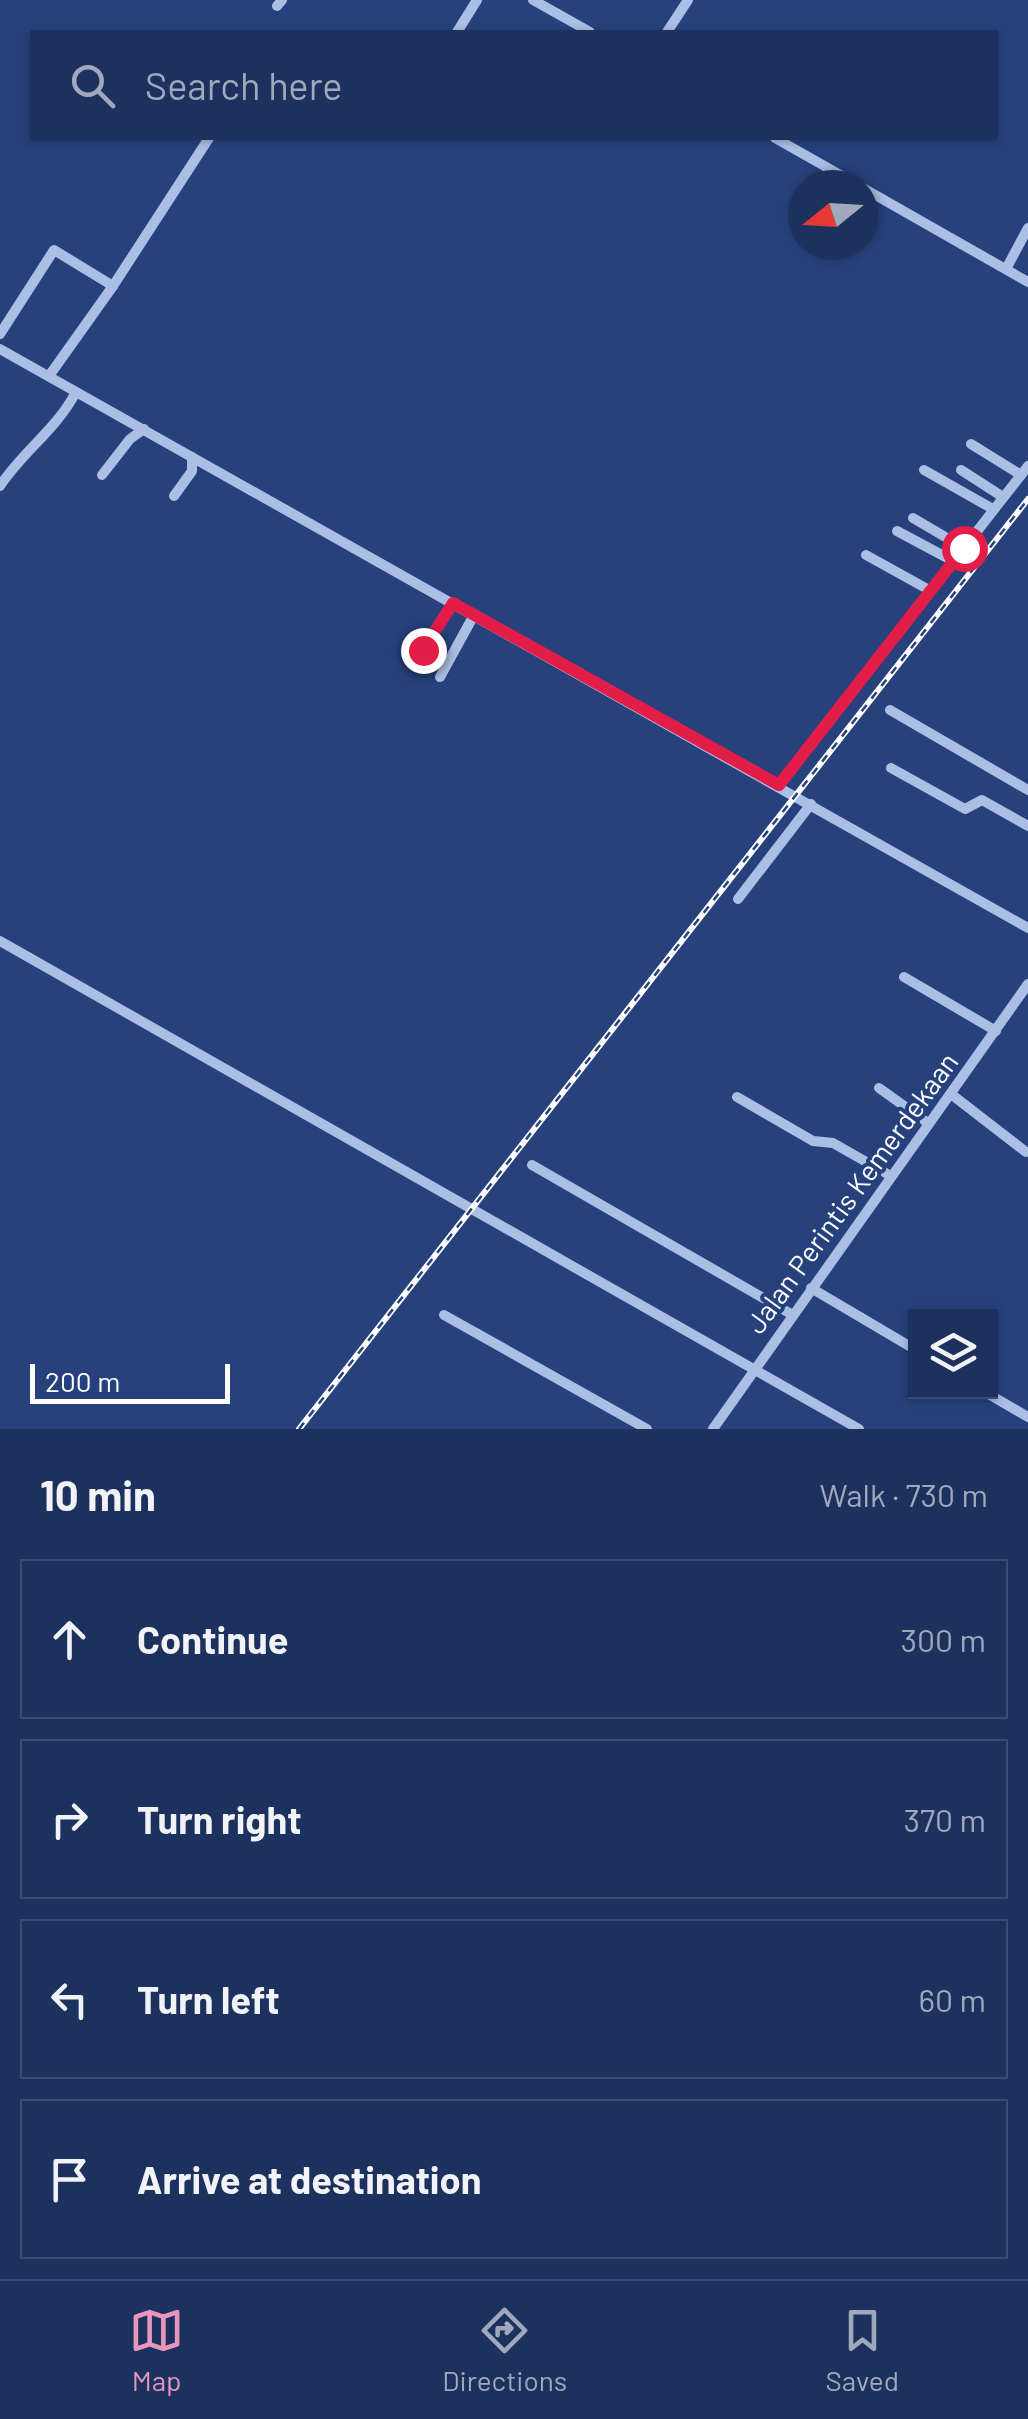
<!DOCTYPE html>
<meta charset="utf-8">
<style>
body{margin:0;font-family:Barlow,sans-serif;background:#293d66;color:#f1f3f6}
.controls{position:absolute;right:30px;bottom:30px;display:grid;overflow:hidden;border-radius:0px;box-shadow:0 2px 8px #0004}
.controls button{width:90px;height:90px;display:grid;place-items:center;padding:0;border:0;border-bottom:2px solid #3a4c72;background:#1c315d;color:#f1f3f6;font:50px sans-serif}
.compass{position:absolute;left:788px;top:170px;width:90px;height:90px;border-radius:50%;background:#1c315d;box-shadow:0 2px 8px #0004;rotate:252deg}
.scale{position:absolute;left:30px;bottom:25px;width:200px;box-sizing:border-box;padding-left:10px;border:5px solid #fff;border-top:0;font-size:28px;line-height:35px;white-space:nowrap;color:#fff;-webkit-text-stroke:8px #26417c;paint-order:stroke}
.stop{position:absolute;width:30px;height:30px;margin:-22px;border:8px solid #e11d48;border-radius:50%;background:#fff}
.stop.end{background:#e11d48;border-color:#fff;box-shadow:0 2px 10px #0008}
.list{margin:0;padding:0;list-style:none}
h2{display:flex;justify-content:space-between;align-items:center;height:130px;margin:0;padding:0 40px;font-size:42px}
h2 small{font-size:32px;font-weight:400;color:#a0a9bc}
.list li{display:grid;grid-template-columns:65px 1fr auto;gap:30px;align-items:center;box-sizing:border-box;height:160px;margin:0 20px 20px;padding:0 20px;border:2px solid #3a4c72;border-radius:0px}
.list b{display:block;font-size:38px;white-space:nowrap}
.list em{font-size:32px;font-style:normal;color:#a0a9bc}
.icon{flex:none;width:55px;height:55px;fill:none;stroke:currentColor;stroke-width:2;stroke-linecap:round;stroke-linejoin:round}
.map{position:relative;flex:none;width:1028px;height:1429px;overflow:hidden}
.search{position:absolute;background:#1c315d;box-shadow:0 2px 8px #0004;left:30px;right:30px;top:30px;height:110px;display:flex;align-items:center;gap:25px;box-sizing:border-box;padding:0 35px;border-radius:0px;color:#a0a9bc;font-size:38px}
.sheet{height:850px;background:#1c315d}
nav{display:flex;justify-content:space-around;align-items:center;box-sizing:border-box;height:140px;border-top:2px solid #3a4c72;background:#1c315d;font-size:28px;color:#a0a9bc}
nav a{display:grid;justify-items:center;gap:5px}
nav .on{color:#e797bd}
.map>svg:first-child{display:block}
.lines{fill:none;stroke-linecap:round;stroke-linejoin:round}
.minor{stroke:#abbee4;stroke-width:10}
.rail-casing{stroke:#fff;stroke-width:6}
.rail{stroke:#26417c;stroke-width:2.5;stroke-dasharray:8;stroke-linecap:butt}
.route{stroke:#e11d48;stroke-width:12}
.labels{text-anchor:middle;stroke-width:8;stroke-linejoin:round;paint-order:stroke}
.street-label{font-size:28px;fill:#fff;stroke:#26417c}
</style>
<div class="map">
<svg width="1028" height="1429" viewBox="0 0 1028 1429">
<rect width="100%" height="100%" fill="#26417c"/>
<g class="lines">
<g class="minor">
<polyline points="533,0 590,32"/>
<polyline points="277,6 282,0"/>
<polyline points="457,32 477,0"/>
<polyline points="667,32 688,0"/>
<polyline points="775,138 858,185"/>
<polyline points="863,188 1028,282"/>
<polyline points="1006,269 1028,228"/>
<polyline points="113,286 209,138"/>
<polyline points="0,334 54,250 113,286 49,376"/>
<polyline points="0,349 1028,928"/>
<polyline points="971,444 1021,475"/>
<polyline points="924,470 993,509"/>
<polyline points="961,470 1003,497"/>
<polyline points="102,475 130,439 144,429"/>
<path d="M0,486C24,450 56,430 76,392"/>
<polyline points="174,496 192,471 192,457"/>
<polyline points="913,518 964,548"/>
<polyline points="897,531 955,562"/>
<polyline points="866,555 931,591"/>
<polyline points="423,650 453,603"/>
<polyline points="440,677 474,615"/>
<polyline points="890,710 1028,790"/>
<polyline points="891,768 965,809 982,800 1028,826"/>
<polyline points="779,785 1028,466"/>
<polyline points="738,899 811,804"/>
<polyline points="0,941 859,1429"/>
<polyline points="904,977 996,1031"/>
<polyline points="879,1088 928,1123"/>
<polyline points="951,1094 1026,1152"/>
<polyline points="737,1097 813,1141 833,1143 891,1176"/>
<polyline points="532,1165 791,1314"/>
<polyline points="811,1288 916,1350"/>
<polyline points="444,1315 647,1429"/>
<polyline points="985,1392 1028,1417"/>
<polyline points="713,1429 1028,984"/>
</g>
<defs>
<polyline id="rail" points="299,1429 1028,499"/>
</defs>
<use href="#rail" class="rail-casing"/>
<use href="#rail" class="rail"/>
</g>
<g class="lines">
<polyline class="route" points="423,650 453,603 779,785 964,548"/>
</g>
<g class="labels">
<g class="street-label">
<text transform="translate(852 1193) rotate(-54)" y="10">Jalan Perintis Kemerdekaan</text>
</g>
</g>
</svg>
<div class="controls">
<button><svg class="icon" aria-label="layers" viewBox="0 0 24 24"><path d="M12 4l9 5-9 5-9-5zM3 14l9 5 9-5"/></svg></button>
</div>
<svg class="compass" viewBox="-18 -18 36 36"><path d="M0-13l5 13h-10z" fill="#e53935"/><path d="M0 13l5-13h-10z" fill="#a0a9bc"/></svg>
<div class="scale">200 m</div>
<div class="stop" style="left:964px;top:548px"></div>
<div class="stop end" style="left:423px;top:650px"></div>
<div class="search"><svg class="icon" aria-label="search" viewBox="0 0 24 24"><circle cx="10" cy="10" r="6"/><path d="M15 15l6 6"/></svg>Search here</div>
</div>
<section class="sheet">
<h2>10 min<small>Walk · 730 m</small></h2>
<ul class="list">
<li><svg class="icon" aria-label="ahead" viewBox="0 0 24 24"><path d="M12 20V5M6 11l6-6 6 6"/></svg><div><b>Continue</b></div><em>300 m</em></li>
<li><svg class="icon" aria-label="right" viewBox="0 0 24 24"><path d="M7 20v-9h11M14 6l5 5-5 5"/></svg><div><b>Turn right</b></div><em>370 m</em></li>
<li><svg class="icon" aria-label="left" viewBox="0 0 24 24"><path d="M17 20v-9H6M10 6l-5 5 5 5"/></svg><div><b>Turn left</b></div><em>60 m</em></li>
<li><svg class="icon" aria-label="arrive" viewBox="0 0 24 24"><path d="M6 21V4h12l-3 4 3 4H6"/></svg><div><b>Arrive at destination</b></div></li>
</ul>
</section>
<nav>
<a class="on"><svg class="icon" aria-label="map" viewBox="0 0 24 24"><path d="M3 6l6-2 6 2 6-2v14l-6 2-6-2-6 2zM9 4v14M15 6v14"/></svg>Map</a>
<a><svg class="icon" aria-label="directions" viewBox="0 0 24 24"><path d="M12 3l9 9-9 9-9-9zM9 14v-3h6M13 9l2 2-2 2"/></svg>Directions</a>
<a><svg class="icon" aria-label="saved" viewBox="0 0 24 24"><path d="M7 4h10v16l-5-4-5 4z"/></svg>Saved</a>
</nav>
